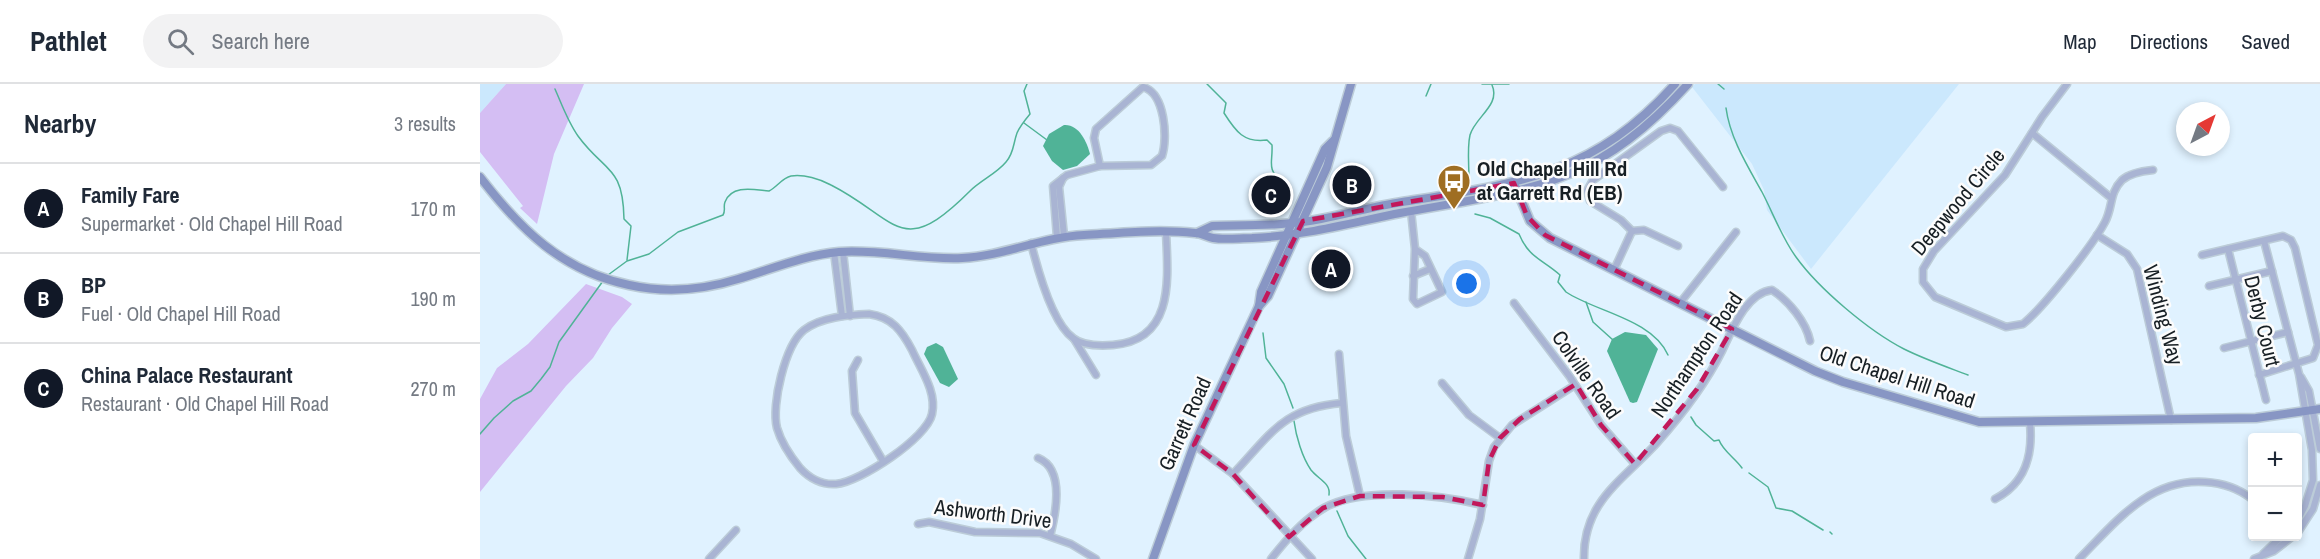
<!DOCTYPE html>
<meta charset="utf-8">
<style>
body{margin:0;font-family:"Archivo Narrow",sans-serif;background:#f2f2f3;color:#1f2937}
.controls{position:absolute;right:18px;bottom:18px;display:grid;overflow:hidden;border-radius:6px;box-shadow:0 3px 9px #0003}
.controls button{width:54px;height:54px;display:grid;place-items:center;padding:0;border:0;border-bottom:2px solid #e0e1e3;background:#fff;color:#1f2937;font:30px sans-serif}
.compass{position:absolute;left:1696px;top:18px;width:54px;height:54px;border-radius:50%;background:#fff;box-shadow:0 3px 9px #0003;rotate:41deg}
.you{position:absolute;left:987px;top:200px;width:21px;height:21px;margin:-15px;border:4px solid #fff;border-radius:50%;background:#1a73e8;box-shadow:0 0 0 9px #1a73e833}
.badge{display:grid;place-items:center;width:39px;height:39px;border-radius:50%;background:#111827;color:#fff;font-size:20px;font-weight:700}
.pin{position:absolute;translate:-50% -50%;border:3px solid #fff;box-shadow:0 2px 6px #0006}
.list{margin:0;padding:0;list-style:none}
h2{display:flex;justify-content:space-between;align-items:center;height:78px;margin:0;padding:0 24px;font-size:26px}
h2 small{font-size:20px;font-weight:400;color:#747a83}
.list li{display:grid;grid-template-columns:39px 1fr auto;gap:18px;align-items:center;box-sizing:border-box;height:90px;padding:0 24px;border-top:2px solid #e0e1e3}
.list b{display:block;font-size:22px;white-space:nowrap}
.list p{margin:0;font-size:20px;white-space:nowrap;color:#747a83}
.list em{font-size:20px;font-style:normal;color:#747a83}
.icon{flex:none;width:33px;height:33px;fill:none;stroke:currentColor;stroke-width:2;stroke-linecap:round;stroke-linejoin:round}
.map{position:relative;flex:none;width:1840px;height:475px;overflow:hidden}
header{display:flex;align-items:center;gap:36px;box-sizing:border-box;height:84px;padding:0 30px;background:#fff;border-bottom:2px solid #e0e1e3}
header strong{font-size:28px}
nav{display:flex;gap:33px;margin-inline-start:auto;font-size:21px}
.search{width:420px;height:54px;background:#f2f2f3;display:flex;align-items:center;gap:15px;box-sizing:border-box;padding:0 21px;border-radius:33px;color:#747a83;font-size:22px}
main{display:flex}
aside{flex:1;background:#fff}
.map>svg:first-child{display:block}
.built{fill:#cbe8fd}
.green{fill:#d4bef3}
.water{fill:#50b397}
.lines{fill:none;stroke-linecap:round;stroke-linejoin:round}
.stream{stroke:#50b397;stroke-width:1.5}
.street-casing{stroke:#bcccd8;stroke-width:9}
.secondary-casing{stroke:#bcccd8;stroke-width:11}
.street{stroke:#a9b4d3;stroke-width:6}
.secondary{stroke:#8896c4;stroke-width:8}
.marked{fill:none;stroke:#c2185b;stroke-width:4.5;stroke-dasharray:12 8;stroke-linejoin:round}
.labels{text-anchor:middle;stroke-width:5;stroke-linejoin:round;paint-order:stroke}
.poi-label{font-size:21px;font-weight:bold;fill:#171f24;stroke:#fcfcfc;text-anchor:start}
.street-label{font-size:21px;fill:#171f24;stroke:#fcfcfc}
</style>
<header>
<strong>Pathlet</strong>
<div class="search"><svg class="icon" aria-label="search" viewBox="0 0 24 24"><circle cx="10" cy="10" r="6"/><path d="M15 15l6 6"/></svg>Search here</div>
<nav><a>Map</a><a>Directions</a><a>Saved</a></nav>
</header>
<main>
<aside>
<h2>Nearby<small>3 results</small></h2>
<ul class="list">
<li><span class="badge">A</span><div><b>Family Fare</b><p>Supermarket · Old Chapel Hill Road</p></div><em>170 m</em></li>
<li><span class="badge">B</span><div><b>BP</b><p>Fuel · Old Chapel Hill Road</p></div><em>190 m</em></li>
<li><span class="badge">C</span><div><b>China Palace Restaurant</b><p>Restaurant · Old Chapel Hill Road</p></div><em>270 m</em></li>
</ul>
</aside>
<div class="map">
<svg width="1840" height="475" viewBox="0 0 1840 475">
<rect width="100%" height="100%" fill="#e0f2ff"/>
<g class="built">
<polygon points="0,0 26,0 0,29"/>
<polygon points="1215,0 1479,0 1331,185 1287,126 1284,106 1272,80 1212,3"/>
</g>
<g class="green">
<polygon points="26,0 104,0 74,70 57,140 40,124 43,122 0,68 0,29"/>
<polygon points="106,200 142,213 152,220 132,244 113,274 86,302 0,408 0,315 17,284 48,260"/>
</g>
<g class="water">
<path d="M584,41C599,40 607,58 610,70L597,82L583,86L572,77L563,62L569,50Z"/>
<polygon points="1145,248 1166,251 1178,265 1157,318 1153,319 1150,318 1127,267 1132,255"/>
<polygon points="456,259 463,263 478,295 469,303 460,299 444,270 447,263"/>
</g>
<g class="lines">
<g class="stream">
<path d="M727,0L746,19L744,29C756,48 764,59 787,56L792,61C793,80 786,83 802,99"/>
<polyline points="1002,0 1029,0"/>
<polyline points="1238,0 1244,5"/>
<path d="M75,5C82,21 88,38 98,52C125,89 143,81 144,135L151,142L147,176"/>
<polyline points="946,12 951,0"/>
<path d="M1246,24C1250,54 1267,81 1282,108C1293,129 1302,154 1316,173C1339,205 1389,247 1424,265C1444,275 1467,283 1488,291"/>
<polyline points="544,39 567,56"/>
<path d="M989,95C989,81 987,64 990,51C995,33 1021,21 1012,1"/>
<path d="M995,130L1010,134L1039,150C1049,174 1062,175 1080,191L1078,198L1086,208C1116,228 1172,235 1188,271"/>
<path d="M128,191L147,177L169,170L198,148L243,131C246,126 243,123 245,118C252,100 275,106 289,107C297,103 302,94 311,92C324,90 340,95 351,101C418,135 420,177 490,107C501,96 516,90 526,78C534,69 533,60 537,49C540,42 545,36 550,30L544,7L547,0"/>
<polyline points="1106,218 1113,238 1133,256"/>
<polyline points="783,249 786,274 804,300 813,324"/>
<path d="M1211,333L1216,341L1234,357L1239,356C1243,367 1255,374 1262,384"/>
<path d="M814,337C816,352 822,373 831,386C838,395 851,399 849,411"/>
<polyline points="0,350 14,334 33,317 51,307 61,295 70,283 79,258 123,197"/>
<polyline points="1269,389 1288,403 1296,424 1312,427 1343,446"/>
<polyline points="857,427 868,452 886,475"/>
<polyline points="1350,448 1352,450"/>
</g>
<defs>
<g id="street">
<path d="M1587,0L1562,33L1525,91L1454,167L1443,185V198L1455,213L1526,243L1543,240C1563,224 1613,161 1625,138C1633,123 1629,109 1642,96C1650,89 1663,87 1673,86"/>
<path d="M663,3C685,9 688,54 682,72L671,81L620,82L614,54L616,45Z"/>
<polyline points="1552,49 1630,113"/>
<polyline points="583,94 579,103 584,152"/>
<polyline points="931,127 935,165 933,215 937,220 962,208 945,172 935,165"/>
<polyline points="1152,147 1164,146 1198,162"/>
<polyline points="1617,151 1647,170 1657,185 1691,336"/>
<polyline points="577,153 573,102 587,91 620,82"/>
<polyline points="1784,157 1819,290 1832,366 1833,396 1825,422 1818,435"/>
<path d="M551,159C557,183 572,239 593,254C603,262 620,262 633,261C695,256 688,194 686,148"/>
<polyline points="1748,165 1786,316"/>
<polyline points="354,168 362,232"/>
<polyline points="363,168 370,232"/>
<polyline points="1722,171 1803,152 1811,156 1815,164 1838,261 1833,274 1779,291"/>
<polyline points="1134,186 1152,147 1141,136 1110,117 1107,107 1113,96 1181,47 1190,44 1198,47 1243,103"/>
<polyline points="933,192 950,185"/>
<polyline points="1729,202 1792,187"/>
<polyline points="1034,219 1090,293 1121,341 1155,380"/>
<polyline points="1200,219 1256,148"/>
<path d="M389,230C412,233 422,247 432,266C441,286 457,308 452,330C447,354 380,398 356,400C342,401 329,394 320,384C311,373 301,358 297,344C291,321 305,261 324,246C341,233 368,231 389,230Z"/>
<polyline points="594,255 616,291"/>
<polyline points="1744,264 1808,248"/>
<polyline points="859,270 866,352 880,412"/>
<polyline points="378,276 372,287 375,329 403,377"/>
<polyline points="1821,293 1829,307 1840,365"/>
<polyline points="962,299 989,331 1020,354"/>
<polyline points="714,361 753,390 832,475"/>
<path d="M558,374C585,385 576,429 570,452"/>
<path d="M753,390C791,350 803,324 862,319"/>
<path d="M1515,415C1546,399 1553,371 1550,339"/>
<polyline points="438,440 449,438 495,448 560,449 591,460 616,475"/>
<polyline points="1818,448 1833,425 1840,401"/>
<polyline points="1783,470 1802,452"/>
<polyline points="229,475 256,446"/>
<path d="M791,475C806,456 823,436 844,424C882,402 961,411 1003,421"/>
<polyline points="988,475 1000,435 1009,377 1014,363 1032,341 1095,301"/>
<path d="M1104,475C1103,418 1142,397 1176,360C1200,333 1226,299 1242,267C1252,246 1266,209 1292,206C1309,217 1326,238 1330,257"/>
<path d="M1599,475C1635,439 1669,394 1725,398C1743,399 1758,404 1772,415"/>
<polyline points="1774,475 1794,467 1813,452"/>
</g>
<g id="secondary">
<path d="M0,93C40,145 82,187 149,201C185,209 223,206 258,195C292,185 324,171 359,168C400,165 441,176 482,174C524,172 562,153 604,151C639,149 679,145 715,149C721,149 727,153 733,154C745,156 760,154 772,154C823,152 870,139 920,129C1050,105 1114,104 1208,0"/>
<polyline points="1034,99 1050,137 1070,154 1335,287 1363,298 1499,338 1776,334 1840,325"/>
<path d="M717,149L732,142C768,141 806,142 841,135C868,130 895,122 922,118C1036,100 1113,92 1195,0"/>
<polyline points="779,222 781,208 845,65 853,57"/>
<polyline points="673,475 714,361 779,222 788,212 847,83 871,0"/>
</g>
</defs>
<use href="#street" class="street-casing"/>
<use href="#secondary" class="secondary-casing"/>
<use href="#street" class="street"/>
<use href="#secondary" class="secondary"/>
</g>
<path class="marked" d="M1034,99L1047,132L1065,151L1252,245L1217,305L1155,380L1121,341L1096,300L1040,335L1020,354L1009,377L1003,421L963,413L880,412L843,424L809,453L753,390L714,361L823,137Z"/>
<defs>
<symbol id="bus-pin" viewBox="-11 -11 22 30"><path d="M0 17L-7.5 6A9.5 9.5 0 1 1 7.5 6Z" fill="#9f6e22" stroke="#fcfcfc"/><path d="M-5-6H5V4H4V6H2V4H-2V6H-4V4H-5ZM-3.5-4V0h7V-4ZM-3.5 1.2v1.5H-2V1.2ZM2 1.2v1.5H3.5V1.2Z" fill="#fff"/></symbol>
</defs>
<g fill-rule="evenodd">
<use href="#bus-pin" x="955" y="78" width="38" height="52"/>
</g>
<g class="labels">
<g class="poi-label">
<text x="997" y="92">Old Chapel Hill Rd<tspan x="997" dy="24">at Garrett Rd (EB)</tspan></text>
</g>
<g class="street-label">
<text transform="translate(1478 118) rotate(-50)" y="7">Deepwood Circle</text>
<text transform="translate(1683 231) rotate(75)" y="7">Winding Way</text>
<text transform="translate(1782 237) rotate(76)" y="7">Derby Court</text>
<text transform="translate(1217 271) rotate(-56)" y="7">Northampton Road</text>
<text transform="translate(1106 291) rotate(55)" y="7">Colville Road</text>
<text transform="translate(1417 293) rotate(18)" y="7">Old Chapel Hill Road</text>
<text transform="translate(705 340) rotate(-66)" y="7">Garrett Road</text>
<text transform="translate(513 430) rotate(7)" y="7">Ashworth Drive</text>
</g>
</g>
</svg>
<div class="controls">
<button>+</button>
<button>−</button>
</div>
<svg class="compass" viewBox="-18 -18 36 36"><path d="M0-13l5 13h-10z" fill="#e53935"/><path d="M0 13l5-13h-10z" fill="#747a83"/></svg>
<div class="you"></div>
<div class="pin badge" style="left:851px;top:185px">A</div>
<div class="pin badge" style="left:872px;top:101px">B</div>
<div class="pin badge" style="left:791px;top:111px">C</div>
</div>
</main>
